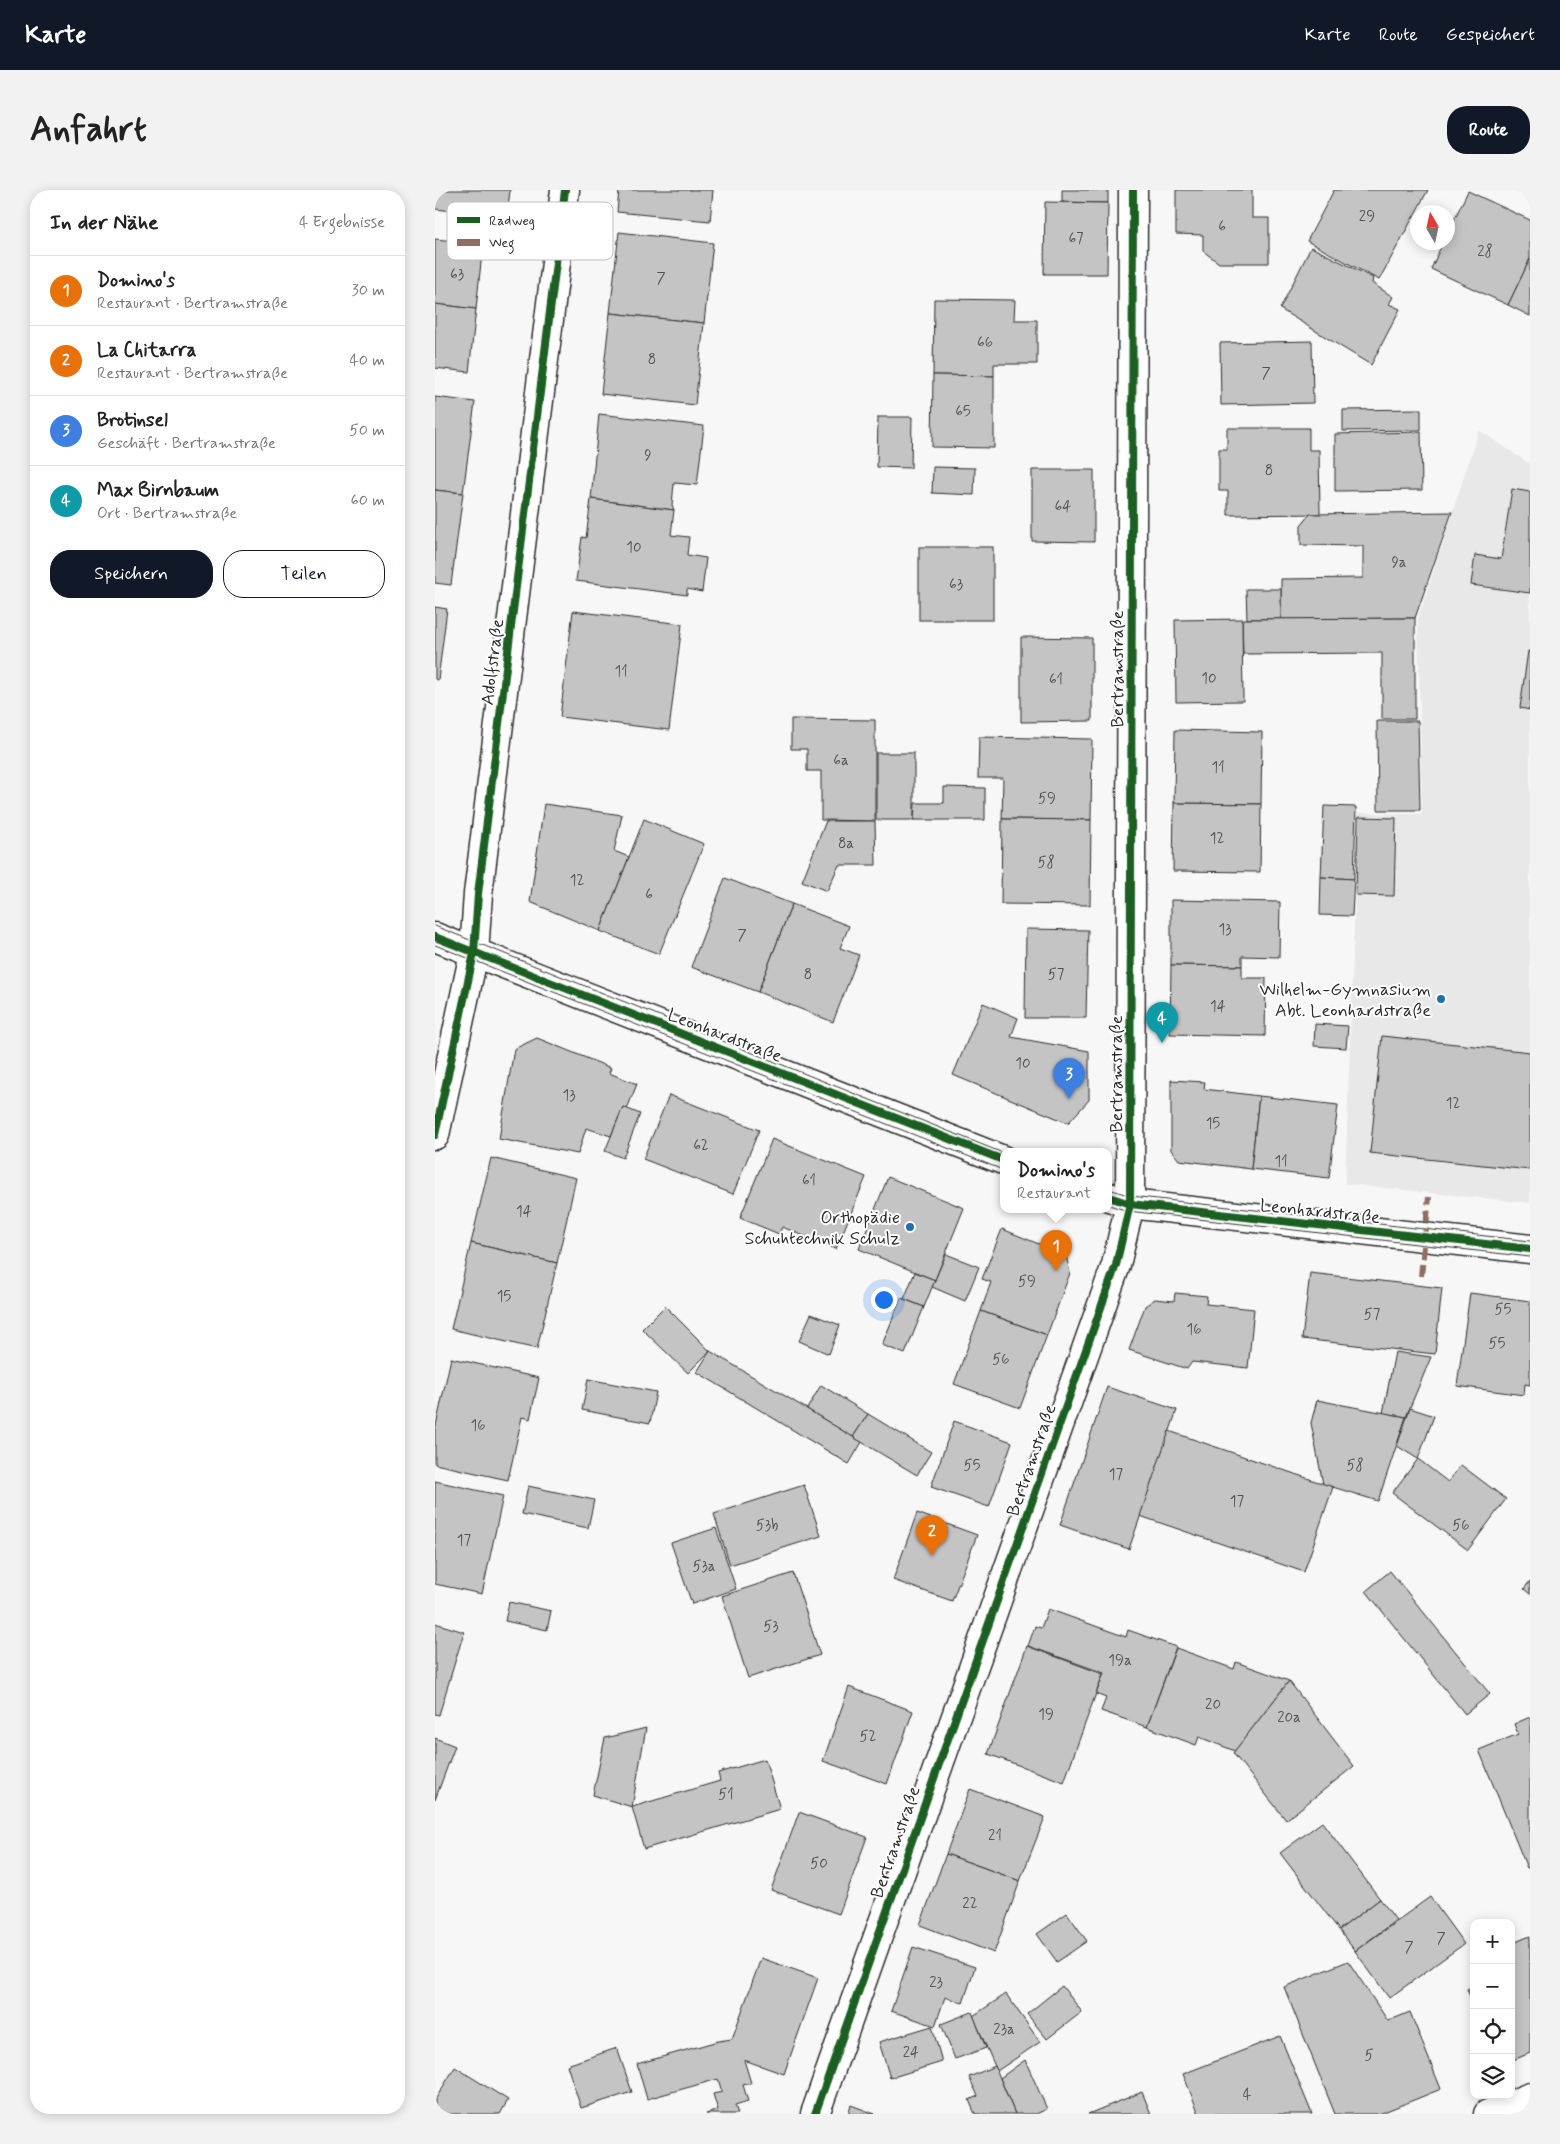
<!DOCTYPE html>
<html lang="de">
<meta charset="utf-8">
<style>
body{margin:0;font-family:Mynerve,sans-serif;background:#f2f2f2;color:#222}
.controls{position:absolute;right:15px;bottom:15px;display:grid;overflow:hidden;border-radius:10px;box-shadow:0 2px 12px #0003}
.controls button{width:45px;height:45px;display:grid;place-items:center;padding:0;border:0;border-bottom:1px solid #e0e0e0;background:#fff;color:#222;font:25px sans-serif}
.compass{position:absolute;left:975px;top:15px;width:45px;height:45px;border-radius:50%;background:#fff;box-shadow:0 2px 12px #0003;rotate:351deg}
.you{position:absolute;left:448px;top:1109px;width:18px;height:18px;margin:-12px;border:4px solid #fff;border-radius:50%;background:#1a73e8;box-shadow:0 0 0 8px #1a73e833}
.badge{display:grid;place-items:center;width:32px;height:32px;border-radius:50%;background:#111827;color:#fff;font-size:16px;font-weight:700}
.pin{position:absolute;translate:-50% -41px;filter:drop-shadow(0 1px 2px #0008)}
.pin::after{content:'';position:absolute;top:26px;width:18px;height:15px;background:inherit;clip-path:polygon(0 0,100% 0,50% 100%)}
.popup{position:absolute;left:565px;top:958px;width:112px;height:65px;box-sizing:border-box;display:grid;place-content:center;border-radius:10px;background:#fff;filter:drop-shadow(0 1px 4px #0005);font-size:16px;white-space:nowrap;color:#767676}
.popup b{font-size:19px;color:#222}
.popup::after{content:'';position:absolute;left:50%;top:100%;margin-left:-10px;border:10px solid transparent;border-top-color:#fff}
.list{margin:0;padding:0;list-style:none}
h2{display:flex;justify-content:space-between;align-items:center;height:65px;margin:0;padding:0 20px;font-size:21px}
h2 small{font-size:16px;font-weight:400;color:#767676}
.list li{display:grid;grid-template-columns:32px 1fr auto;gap:15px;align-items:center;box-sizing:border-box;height:70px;padding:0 20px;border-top:1px solid #e0e0e0}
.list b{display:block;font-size:19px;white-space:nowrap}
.list p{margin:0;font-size:16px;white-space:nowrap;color:#767676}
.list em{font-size:16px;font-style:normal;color:#767676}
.actions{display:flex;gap:10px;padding:15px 20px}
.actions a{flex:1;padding:11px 0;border:1px solid #111827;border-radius:20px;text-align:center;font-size:18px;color:#111827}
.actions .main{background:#111827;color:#fff}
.icon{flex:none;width:28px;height:28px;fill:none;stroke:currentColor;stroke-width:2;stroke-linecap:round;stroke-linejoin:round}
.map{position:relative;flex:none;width:1095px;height:1924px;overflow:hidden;border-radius:20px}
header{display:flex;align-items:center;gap:30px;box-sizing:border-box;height:70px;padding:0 25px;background:#111827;color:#fff}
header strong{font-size:24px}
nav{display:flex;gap:28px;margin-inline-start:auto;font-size:18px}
.intro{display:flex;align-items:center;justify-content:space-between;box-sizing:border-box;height:120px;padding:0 30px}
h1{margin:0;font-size:35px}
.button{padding:12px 22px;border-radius:20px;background:#111827;color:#fff;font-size:18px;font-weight:700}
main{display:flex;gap:30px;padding:0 30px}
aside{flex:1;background:#fff;border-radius:20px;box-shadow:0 2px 12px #0003}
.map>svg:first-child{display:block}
.built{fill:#e8e8e8}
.building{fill:#c4c4c4;stroke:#2b2b2b}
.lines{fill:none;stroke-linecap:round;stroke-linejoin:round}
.street-casing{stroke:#2b2b2b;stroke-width:31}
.secondary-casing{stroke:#2b2b2b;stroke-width:31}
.street{stroke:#fff;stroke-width:28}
.secondary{stroke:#fff;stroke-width:28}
.tram{stroke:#2b2b2b;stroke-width:1}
.quiet{stroke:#8d6e63;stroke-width:6;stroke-dasharray:12 6;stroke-linecap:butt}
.cycleway-casing{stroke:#fff;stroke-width:11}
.cycleway{stroke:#1b5e20;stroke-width:8}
.poi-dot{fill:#1f6fb2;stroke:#fff;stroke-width:2}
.labels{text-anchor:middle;stroke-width:4;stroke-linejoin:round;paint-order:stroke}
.number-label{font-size:15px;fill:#515151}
.street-label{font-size:18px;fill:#2b2b2b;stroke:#fff}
.poi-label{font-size:18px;fill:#2b2b2b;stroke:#fff;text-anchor:end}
.key{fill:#fff;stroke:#bfbfbf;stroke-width:1}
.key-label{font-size:14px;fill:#2b2b2b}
</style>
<header>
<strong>Karte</strong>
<nav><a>Karte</a><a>Route</a><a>Gespeichert</a></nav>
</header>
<div class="intro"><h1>Anfahrt</h1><a class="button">Route</a></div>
<main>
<aside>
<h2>In der Nähe<small>4 Ergebnisse</small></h2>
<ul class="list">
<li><span class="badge" style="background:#e8710a">1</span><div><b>Domino's</b><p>Restaurant · Bertramstraße</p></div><em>30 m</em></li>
<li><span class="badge" style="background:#e8710a">2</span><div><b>La Chitarra</b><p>Restaurant · Bertramstraße</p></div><em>40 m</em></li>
<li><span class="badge" style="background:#3f7fe0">3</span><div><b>Brotinsel</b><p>Geschäft · Bertramstraße</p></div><em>50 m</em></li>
<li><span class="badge" style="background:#0f9aa8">4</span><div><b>Max Birnbaum</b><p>Ort · Bertramstraße</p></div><em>60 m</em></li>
</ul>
<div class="actions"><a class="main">Speichern</a><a>Teilen</a></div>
</aside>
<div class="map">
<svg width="1095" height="1924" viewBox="0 0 1095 1924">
<rect width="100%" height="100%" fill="#f7f7f7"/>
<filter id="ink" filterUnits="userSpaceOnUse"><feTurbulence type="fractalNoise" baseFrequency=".02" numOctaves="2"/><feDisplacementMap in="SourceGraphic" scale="10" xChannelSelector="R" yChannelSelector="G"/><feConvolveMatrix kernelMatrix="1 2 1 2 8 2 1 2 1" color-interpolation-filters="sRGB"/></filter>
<g filter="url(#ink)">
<polygon class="built" points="1044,240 1095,274 1095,1013 910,994 923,623 987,624 983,429"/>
<g class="building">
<polygon points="0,0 75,0 72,27 0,19"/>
<polygon points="184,0 278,0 275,31 182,22"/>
<polygon points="627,0 673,0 673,13 627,12"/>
<polygon points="741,0 817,0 817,28 834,28 834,73 784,73 768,61 768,45 741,44"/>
<polygon points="899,0 993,0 944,90 872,51"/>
<polygon points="1033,1 1095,30 1095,69 1073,115 996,79 1008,52 1012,52 1012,44"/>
<polygon points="610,12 673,13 672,84 609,84"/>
<polygon points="184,42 278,53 269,133 175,123"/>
<polygon points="0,49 48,54 41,119 0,114"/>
<polygon points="876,57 938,88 937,93 958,107 954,114 965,119 936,175 845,119"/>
<polygon points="1095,69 1095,126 1073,115"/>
<polygon points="499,109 580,110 579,130 602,130 602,174 559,174 559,186 498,185"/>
<polygon points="0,114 41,119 34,182 0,178"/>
<polygon points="175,123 269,133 260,215 166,204"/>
<polygon points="877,151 878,213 786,215 785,153"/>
<polygon points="498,185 559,186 559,258 497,257"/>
<polygon points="0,207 40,212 28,303 0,300"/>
<polygon points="986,219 986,240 908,241 908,220"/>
<polygon points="164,224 269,236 262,295 239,293 237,315 239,320 156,309"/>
<polygon points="443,227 477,227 476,278 442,277"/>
<polygon points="792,238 874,238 874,260 884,260 885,324 793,325 793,301 784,301 784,259 792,259"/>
<polygon points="986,242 987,300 900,301 900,244"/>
<polygon points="498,277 540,278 539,305 497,303"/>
<polygon points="597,280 659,280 659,352 597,351"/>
<polygon points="1077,299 1095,302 1095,403 1036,395 1040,365 1066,369"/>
<polygon points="0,300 28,303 16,395 0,393"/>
<polygon points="156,309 239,320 236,345 254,347 252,365 271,368 267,402 252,399 252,405 141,391 147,347 151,348"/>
<polygon points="1017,322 980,428 846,429 846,389 928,388 928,356 866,355 866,335 875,324"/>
<rect x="484" y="357" width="74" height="73"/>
<polygon points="811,399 846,399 846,429 812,429"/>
<polygon points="0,417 12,419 3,490 0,489"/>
<polygon points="138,421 247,434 234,540 125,527"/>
<polygon points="980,428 980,529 947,529 947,463 808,464 807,429"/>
<polygon points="807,429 808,511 741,512 740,430"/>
<polygon points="586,447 657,448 657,531 586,532"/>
<polygon points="1093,461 1095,461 1095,520 1085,518"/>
<polygon points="356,529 440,530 440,631 386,630 386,581 372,581 372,559 356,559"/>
<polygon points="942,531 983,531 985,620 943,620"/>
<polygon points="740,540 827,542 826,614 739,613"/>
<polygon points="544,547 657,549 656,630 567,629 568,588 543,588"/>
<rect x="441" y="563" width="38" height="67"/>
<polygon points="509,597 550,598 550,630 479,630 480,613 509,613"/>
<polygon points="739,613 826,614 825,682 738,681"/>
<polygon points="109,614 187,625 179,661 194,667 165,741 95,712"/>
<polygon points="889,616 921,617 919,689 886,687"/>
<polygon points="923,627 961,628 959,706 921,705"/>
<polygon points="209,629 269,654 224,764 165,741"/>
<polygon points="567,629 656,630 655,715 566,714"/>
<polygon points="391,631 440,631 441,675 404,675 392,701 367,691"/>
<polygon points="886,687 919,689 917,726 885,725"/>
<polygon points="290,688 357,714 323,802 256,777"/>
<polygon points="736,710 845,712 844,767 807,766 807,776 736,775"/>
<polygon points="357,714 414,736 405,758 424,765 398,832 323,802"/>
<polygon points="591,739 653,740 651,828 590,828"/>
<polygon points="736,775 807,776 807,788 831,788 830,846 735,844"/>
<polygon points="548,813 583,828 576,847 654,861 654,910 633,933 518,885"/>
<polygon points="880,834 913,836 911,858 879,856"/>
<polygon points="947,846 1095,862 1095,980 935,963"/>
<polygon points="102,848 176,878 174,883 202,894 192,919 188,917 176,946 151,938 143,964 64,949 79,859"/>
<polygon points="736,890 770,892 769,899 824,906 816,979 744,970 736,960"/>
<polygon points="234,905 324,940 298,1004 208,969"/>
<polygon points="824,906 903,915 894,988 816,979"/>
<polygon points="188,917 205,924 188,968 170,961"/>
<polygon points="337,949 431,987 401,1059 347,1037 344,1044 305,1028"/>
<polygon points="56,968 141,988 122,1073 36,1053"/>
<polygon points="453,987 529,1018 500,1090 424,1059"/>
<polygon points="567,1039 631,1065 635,1083 612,1145 546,1121 556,1092 547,1089"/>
<polygon points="36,1053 122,1073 102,1159 16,1139"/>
<polygon points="511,1064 544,1077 530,1111 497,1097"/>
<polygon points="480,1082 500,1090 489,1117 469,1109"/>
<polygon points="875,1083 1007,1098 1000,1164 867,1149"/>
<polygon points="740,1103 772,1106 771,1114 819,1119 813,1178 757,1172 752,1179 694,1160 710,1116 720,1109 739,1111"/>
<polygon points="1035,1103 1095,1111 1095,1195 1090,1194 1089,1205 1022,1196"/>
<polygon points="466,1108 489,1117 470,1164 447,1155"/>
<polygon points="230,1116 275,1161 253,1183 207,1139"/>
<polygon points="546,1121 612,1145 585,1218 519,1194"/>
<polygon points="376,1124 405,1135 394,1164 364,1151"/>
<polygon points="275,1161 427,1252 414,1274 262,1182"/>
<polygon points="960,1162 996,1167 971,1227 948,1223"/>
<polygon points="16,1168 104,1188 95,1229 87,1227 73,1290 0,1274 0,1240"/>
<polygon points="153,1189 221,1202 215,1233 147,1220"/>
<polygon points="386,1195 433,1224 418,1247 372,1219"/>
<polygon points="672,1197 742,1220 694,1359 625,1335"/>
<polygon points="882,1210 971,1227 943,1311 888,1294 876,1233"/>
<polygon points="975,1218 999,1226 983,1269 962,1256"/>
<polygon points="433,1224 496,1262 482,1285 418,1247"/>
<polygon points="519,1231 577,1252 554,1317 496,1297"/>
<polygon points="734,1241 898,1297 869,1382 705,1326"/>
<polygon points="983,1269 1013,1292 1026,1275 1071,1309 1033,1360 957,1303"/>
<polygon points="0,1291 68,1306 47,1404 0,1394"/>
<polygon points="369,1295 386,1346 295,1375 279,1324"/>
<polygon points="93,1296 159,1310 153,1338 87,1324"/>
<polygon points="482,1323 542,1345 517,1411 458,1390"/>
<polygon points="281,1338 301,1399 257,1414 236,1353"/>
<polygon points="955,1381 1055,1504 1030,1524 931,1401"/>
<polygon points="358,1383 385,1465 313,1488 287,1406"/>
<polygon points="1095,1391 1095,1404 1089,1399"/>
<polygon points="74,1412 116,1421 112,1440 70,1431"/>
<polygon points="613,1419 691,1447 693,1440 741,1457 712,1537 666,1521 671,1508 661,1504 669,1483 593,1456 600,1436 606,1438"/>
<polygon points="0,1433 29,1442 4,1525 0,1524"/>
<polygon points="592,1456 668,1484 629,1592 553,1564"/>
<polygon points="741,1458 799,1479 801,1472 854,1491 800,1561 764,1547 761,1555 712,1537"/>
<polygon points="854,1491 919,1576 851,1630 798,1563"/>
<polygon points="414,1497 478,1521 452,1594 388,1571"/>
<polygon points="1095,1527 1095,1677 1092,1678 1044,1560 1083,1544 1079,1534"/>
<polygon points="211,1538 197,1617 158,1605 170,1548"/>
<polygon points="0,1548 20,1556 0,1610"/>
<polygon points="330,1569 345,1619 209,1659 197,1617 285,1591 283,1583"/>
<polygon points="535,1599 610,1627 585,1691 511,1664"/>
<polygon points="364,1622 432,1647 404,1724 336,1700"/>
<polygon points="887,1632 945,1709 904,1740 845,1663"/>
<polygon points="511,1664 585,1691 559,1763 485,1735"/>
<polygon points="995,1707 1029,1754 954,1808 920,1761"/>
<polygon points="945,1709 961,1730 920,1761 904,1740"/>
<polygon points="632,1723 652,1751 622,1772 602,1744"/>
<polygon points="1095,1746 1095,1863 1076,1871 1076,1782 1078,1781 1076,1754"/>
<polygon points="478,1757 540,1777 528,1813 510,1807 500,1836 456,1821"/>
<polygon points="326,1768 383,1788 349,1884 309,1870 316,1893 308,1895 313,1911 300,1915 303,1924 271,1924 283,1920 278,1904 287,1902 283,1889 212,1909 202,1874 283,1851 297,1849"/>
<polygon points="913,1771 953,1831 975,1822 1006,1899 944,1924 900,1924 849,1797"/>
<polygon points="627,1796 647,1822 612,1849 592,1824"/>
<polygon points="1039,1796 1039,1817 1032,1799"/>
<polygon points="571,1804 605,1852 562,1881 538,1826"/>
<polygon points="537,1822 551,1858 520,1869 506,1834"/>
<polygon points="497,1836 507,1872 455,1888 444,1852"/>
<polygon points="845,1846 877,1924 764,1924 748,1884"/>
<polygon points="182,1858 197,1902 146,1918 132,1875"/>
<polygon points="590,1870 612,1919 601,1924 580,1924 565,1888"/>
<polygon points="560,1876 562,1881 580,1924 540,1924 534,1910 543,1906 534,1887"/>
<polygon points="20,1877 73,1910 65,1924 0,1924 0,1910"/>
<polygon points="707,1902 716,1924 653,1924"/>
<polygon points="416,1915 440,1924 413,1924"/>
</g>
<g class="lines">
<defs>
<g id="street">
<polyline points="0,945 39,763 43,704 130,0"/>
<polyline points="380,1924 681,1075 695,1014 698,0"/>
<polyline points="1053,1924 1095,1907"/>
</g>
<g id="secondary">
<polyline points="0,747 568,970"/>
<polyline points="674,1007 695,1014 1095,1059"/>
</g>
</defs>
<use href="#street" class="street-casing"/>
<use href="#secondary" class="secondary-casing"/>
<use href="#street" class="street"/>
<use href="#secondary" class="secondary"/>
<g class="tram">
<polyline points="0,736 568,963"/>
<polyline points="0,755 568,980"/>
<polyline points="674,999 696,1006 1095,1051"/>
<polyline points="674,1015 693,1021 1095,1067"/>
</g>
<polyline class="quiet" points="986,1086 994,1007"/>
<defs>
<g id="cycleway">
<polyline points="0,747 568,970"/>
<polyline points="0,945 39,763 43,704 130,0"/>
<polyline points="674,1007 695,1014 1095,1059"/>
<polyline points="380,1924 681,1075 695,1014 698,0"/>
</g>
</defs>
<use href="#cycleway" class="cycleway-casing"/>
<use href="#cycleway" class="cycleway"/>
</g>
</g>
<g class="poi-dot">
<circle cx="1006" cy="809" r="5"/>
<circle cx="475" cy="1037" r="5"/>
</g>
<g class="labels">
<g class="number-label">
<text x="932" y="31">29</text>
<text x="787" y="41">6</text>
<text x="641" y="53">67</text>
<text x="1050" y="66">28</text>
<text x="22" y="89">63</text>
<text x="226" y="93">7</text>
<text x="550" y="157">66</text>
<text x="217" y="174">8</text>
<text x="831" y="188">7</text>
<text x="528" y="226">65</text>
<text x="213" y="270">9</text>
<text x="834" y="285">8</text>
<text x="628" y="321">64</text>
<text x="199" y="362">10</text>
<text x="964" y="377">9a</text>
<text x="521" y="399">63</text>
<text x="186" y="486">11</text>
<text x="774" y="493">10</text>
<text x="621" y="494">61</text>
<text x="406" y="575">6a</text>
<text x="783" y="582">11</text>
<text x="612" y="613">59</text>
<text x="782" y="653">12</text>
<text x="411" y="658">8a</text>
<text x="611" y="677">58</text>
<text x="142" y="695">12</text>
<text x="214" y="709">6</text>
<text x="790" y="744">13</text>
<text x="307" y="750">7</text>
<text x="373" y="789">8</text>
<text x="621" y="789">57</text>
<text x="783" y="821">14</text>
<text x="588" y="878">10</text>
<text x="134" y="910">13</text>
<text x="1018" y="918">12</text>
<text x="778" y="938">15</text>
<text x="266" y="960">62</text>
<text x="846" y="976">11</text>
<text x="374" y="995">61</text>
<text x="89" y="1026">14</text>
<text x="592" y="1096">59</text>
<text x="69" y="1111">15</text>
<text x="1068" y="1124">55</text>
<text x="937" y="1129">57</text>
<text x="759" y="1144">16</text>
<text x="1062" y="1158">55</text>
<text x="566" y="1174">56</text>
<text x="43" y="1240">16</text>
<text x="537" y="1280">55</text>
<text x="920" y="1280">58</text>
<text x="681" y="1289">17</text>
<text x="802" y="1316">17</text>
<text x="332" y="1340">53b</text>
<text x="1026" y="1340">56</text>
<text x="29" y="1355">17</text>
<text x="269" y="1381">53a</text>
<text x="336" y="1441">53</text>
<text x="685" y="1475">19a</text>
<text x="778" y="1519">20</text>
<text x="611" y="1529">19</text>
<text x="854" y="1532">20a</text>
<text x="433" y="1551">52</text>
<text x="291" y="1609">51</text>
<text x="560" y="1650">21</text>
<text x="384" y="1678">50</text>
<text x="535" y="1718">22</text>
<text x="1006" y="1753">7</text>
<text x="974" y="1762">7</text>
<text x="501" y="1797">23</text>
<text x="569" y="1844">23a</text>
<text x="476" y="1867">24</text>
<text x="934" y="1870">5</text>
<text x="812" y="1909">4</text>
</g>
<g class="street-label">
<text transform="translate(57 472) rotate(-83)" y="6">Adolfstraße</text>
<text transform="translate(682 479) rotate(-90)" y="6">Bertramstraße</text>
<text transform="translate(290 845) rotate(21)" y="6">Leonhardstraße</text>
<text transform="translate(681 884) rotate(-90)" y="6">Bertramstraße</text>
<text transform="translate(885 1021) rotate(6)" y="6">Leonhardstraße</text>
<text transform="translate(596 1270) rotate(-71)" y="6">Bertramstraße</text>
<text transform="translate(460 1652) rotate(-71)" y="6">Bertramstraße</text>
</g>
<g class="poi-label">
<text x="996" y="805">Wilhelm-Gymnasium<tspan x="996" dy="21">Abt. Leonhardstraße</tspan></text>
<text x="465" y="1033">Orthopädie<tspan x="465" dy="21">Schuhtechnik Schulz</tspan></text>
</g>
</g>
<rect x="12" y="12" width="166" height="58" rx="8" class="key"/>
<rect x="22" y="27" width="23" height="6" fill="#1b5e20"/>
<rect x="22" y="49" width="23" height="7" fill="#8d6e63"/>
<g class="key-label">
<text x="54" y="35">Radweg</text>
<text x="54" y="57">Weg</text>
</g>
</svg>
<div class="controls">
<button>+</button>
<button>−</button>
<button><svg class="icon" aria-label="locate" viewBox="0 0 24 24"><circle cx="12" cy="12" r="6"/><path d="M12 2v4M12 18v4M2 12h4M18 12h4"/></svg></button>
<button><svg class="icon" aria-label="layers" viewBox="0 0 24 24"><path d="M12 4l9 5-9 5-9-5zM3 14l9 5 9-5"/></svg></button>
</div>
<svg class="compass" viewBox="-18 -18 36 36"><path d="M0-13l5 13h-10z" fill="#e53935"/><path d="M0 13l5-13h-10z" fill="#767676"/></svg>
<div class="you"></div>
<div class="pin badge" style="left:621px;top:1081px;background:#e8710a">1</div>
<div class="popup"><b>Domino's</b>Restaurant</div>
<div class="pin badge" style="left:497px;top:1366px;background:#e8710a">2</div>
<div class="pin badge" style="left:634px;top:909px;background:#3f7fe0">3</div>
<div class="pin badge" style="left:727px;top:853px;background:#0f9aa8">4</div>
</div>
</main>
